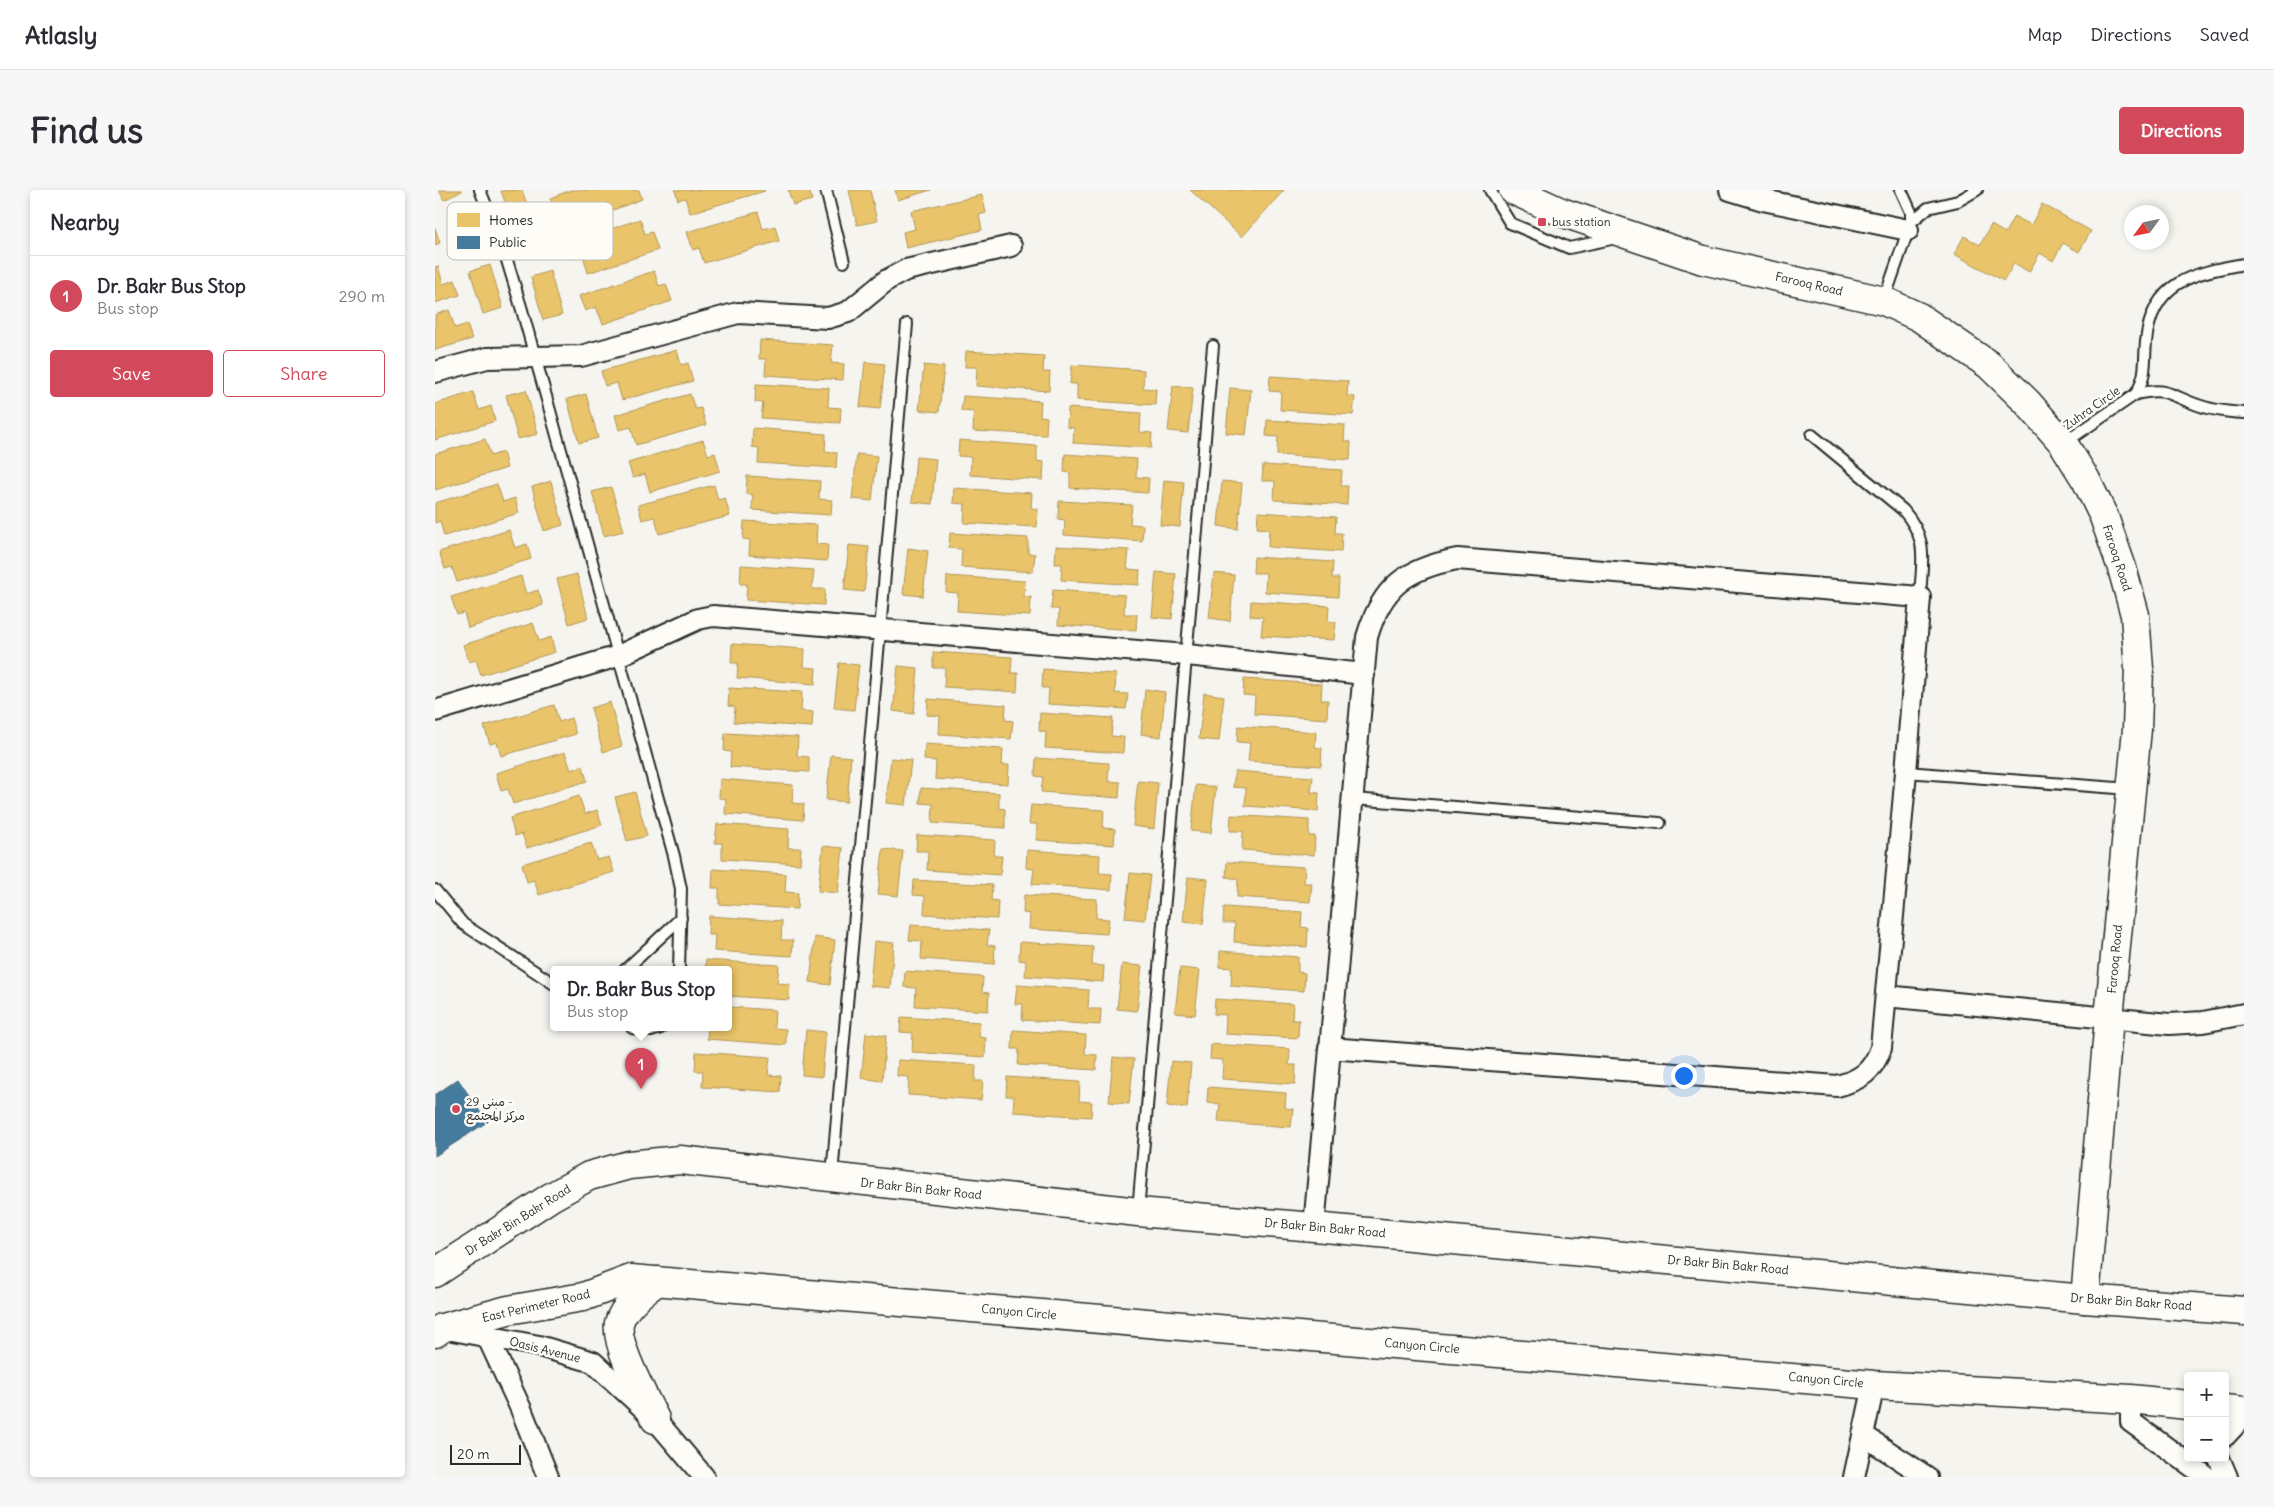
<!DOCTYPE html>
<meta charset="utf-8">
<style>
body{margin:0;font-family:Delius,"Playpen Sans Arabic",sans-serif;background:#f7f7f7;color:#2b2b33}
.controls{position:absolute;right:15px;bottom:15px;display:grid;overflow:hidden;border-radius:5px;box-shadow:0 2px 8px #0003}
.controls button{width:45px;height:45px;display:grid;place-items:center;padding:0;border:0;border-bottom:1px solid #e1e1e2;background:#fff;color:#2b2b33;font:25px sans-serif}
.compass{position:absolute;left:1689px;top:15px;width:45px;height:45px;border-radius:50%;background:#fff;box-shadow:0 2px 8px #0003;rotate:237deg}
.scale{position:absolute;left:15px;bottom:12px;width:71px;box-sizing:border-box;padding-left:5px;border:2px solid #2b2b2b;border-top:0;font-size:14px;line-height:18px;white-space:nowrap;color:#2b2b2b;-webkit-text-stroke:4px #fdfcf7;paint-order:stroke}
.you{position:absolute;left:1248px;top:885px;width:18px;height:18px;margin:-12px;border:4px solid #fff;border-radius:50%;background:#1a73e8;box-shadow:0 0 0 8px #1a73e833}
.badge{display:grid;place-items:center;width:32px;height:32px;border-radius:50%;background:#d1495b;color:#fff;font-size:16px;font-weight:700}
.pin{position:absolute;translate:-50% -41px;filter:drop-shadow(0 1px 2px #0008)}
.pin::after{content:'';position:absolute;top:26px;width:18px;height:15px;background:inherit;clip-path:polygon(0 0,100% 0,50% 100%)}
.popup{position:absolute;left:115px;top:776px;width:182px;height:65px;box-sizing:border-box;display:grid;place-content:center;border-radius:5px;background:#fff;filter:drop-shadow(0 1px 4px #0005);font-size:16px;white-space:nowrap;color:#7c7c81}
.popup b{font-size:19px;color:#2b2b33}
.popup::after{content:'';position:absolute;left:50%;top:100%;margin-left:-10px;border:10px solid transparent;border-top-color:#fff}
.list{margin:0;padding:0;list-style:none}
h2{display:flex;justify-content:space-between;align-items:center;height:65px;margin:0;padding:0 20px;font-size:21px}
h2 small{font-size:16px;font-weight:400;color:#7c7c81}
.list li{display:grid;grid-template-columns:32px 1fr auto;gap:15px;align-items:center;box-sizing:border-box;height:80px;padding:0 20px;border-top:1px solid #e1e1e2}
.list b{display:block;font-size:19px;white-space:nowrap}
.list p{margin:0;font-size:16px;white-space:nowrap;color:#7c7c81}
.list em{font-size:16px;font-style:normal;color:#7c7c81}
.actions{display:flex;gap:10px;padding:15px 20px}
.actions a{flex:1;padding:11px 0;border:1px solid #d1495b;border-radius:5px;text-align:center;font-size:18px;color:#d1495b}
.actions .main{background:#d1495b;color:#fff}
.map{position:relative;flex:none;width:1809px;height:1287px;overflow:hidden;border-radius:5px}
header{display:flex;align-items:center;gap:30px;box-sizing:border-box;height:70px;padding:0 25px;background:#fff;border-bottom:1px solid #e1e1e2}
header strong{font-size:24px}
nav{display:flex;gap:28px;margin-inline-start:auto;font-size:18px}
.intro{display:flex;align-items:center;justify-content:space-between;box-sizing:border-box;height:120px;padding:0 30px}
h1{margin:0;font-size:35px}
.button{padding:12px 22px;border-radius:5px;background:#d1495b;color:#fff;font-size:18px;font-weight:700}
main{display:flex;gap:30px;padding:0 30px}
aside{flex:1;background:#fff;border-radius:5px;box-shadow:0 2px 8px #0003}
.map>svg:first-child{display:block}
.homes{fill:#e9c46a;stroke:#b09657}
.public{fill:#457b9d;stroke:#3d637b}
.lines{fill:none;stroke-linecap:round;stroke-linejoin:round}
.lane-casing{stroke:#2b2b2b;stroke-width:14}
.street-casing{stroke:#2b2b2b;stroke-width:24}
.secondary-casing{stroke:#2b2b2b;stroke-width:31}
.lane{stroke:#fdfcf7;stroke-width:10}
.street{stroke:#fdfcf7;stroke-width:20}
.secondary{stroke:#fdfcf7;stroke-width:28}
.poi-dot{fill:#d1495b;stroke:#fdfcf7;stroke-width:2}
.labels{text-anchor:middle;stroke-width:5;stroke-linejoin:round;paint-order:stroke}
.poi-label{font-size:12px;fill:#2b2b2b;stroke:#fdfcf7;text-anchor:start}
.street-label{font-size:12px;fill:#2b2b2b;stroke:#fdfcf7}
.key{fill:#fdfcf7;stroke:#bebdba;stroke-width:1}
.key-label{font-size:14px;fill:#2b2b2b}
</style>
<header>
<strong>Atlasly</strong>
<nav><a>Map</a><a>Directions</a><a>Saved</a></nav>
</header>
<div class="intro"><h1>Find us</h1><a class="button">Directions</a></div>
<main>
<aside>
<h2>Nearby<small></small></h2>
<ul class="list">
<li><span class="badge">1</span><div><b>Dr. Bakr Bus Stop</b><p>Bus stop</p></div><em>290 m</em></li>
</ul>
<div class="actions"><a class="main">Save</a><a>Share</a></div>
</aside>
<div class="map">
<svg width="1809" height="1287" viewBox="0 0 1809 1287">
<rect width="100%" height="100%" fill="#f5f4ef"/>
<filter id="ink" filterUnits="userSpaceOnUse"><feTurbulence type="fractalNoise" baseFrequency=".02" numOctaves="2"/><feDisplacementMap in="SourceGraphic" scale="10" xChannelSelector="R" yChannelSelector="G"/><feConvolveMatrix kernelMatrix="1 2 1 2 8 2 1 2 1" color-interpolation-filters="sRGB"/></filter>
<g filter="url(#ink)">
<g class="homes">
<polygon points="4,0 27,0 27,1 9,10"/>
<polygon points="87,0 100,37 81,43 66,1"/>
<polygon points="136,0 204,0 207,9 139,35 133,18 121,23 115,8"/>
<polygon points="240,0 329,0 330,1 255,23 250,8 243,10"/>
<polygon points="353,0 374,0 377,10 358,15"/>
<polygon points="414,0 435,0 442,31 422,35"/>
<polygon points="460,0 496,0 463,10"/>
<polygon points="755,0 849,0 807,47"/>
<polygon points="547,5 551,23 544,25 547,40 471,58 468,42 480,39 476,21"/>
<polygon points="1607,14 1656,41 1644,62 1628,53 1618,71 1605,63 1594,82 1579,73 1569,91 1519,64 1529,46 1545,55 1556,35 1570,43 1579,26 1596,35"/>
<polygon points="323,22 328,39 340,36 344,51 269,73 264,58 258,60 252,42"/>
<polygon points="205,29 210,44 217,42 223,60 153,83 148,65 136,69 131,54"/>
<polygon points="0,38 5,53 0,55"/>
<polygon points="55,75 68,118 48,124 35,81"/>
<polygon points="3,76 8,94 20,90 25,105 0,113 0,77"/>
<polygon points="115,81 127,125 108,130 96,87"/>
<polygon points="219,81 224,96 231,94 237,111 168,134 161,117 150,121 144,106"/>
<polygon points="14,120 20,138 32,134 37,149 0,160 0,125"/>
<polygon points="325,150 398,155 396,173 409,174 408,190 330,185 331,169 324,169"/>
<polygon points="242,160 246,175 253,173 258,191 187,210 182,193 170,196 166,181"/>
<polygon points="531,161 609,166 608,182 615,182 614,201 541,196 542,177 530,177"/>
<polygon points="430,172 450,174 445,219 425,217"/>
<polygon points="489,175 509,177 504,222 484,220"/>
<polygon points="637,175 709,180 708,198 721,199 720,215 642,210 642,194 635,194"/>
<polygon points="835,186 913,191 912,206 920,207 918,225 845,220 846,202 834,201"/>
<polygon points="321,194 394,198 393,217 406,218 405,233 326,228 328,213 320,212"/>
<polygon points="738,196 758,198 753,243 733,241"/>
<polygon points="795,198 816,200 811,245 791,243"/>
<polygon points="91,200 103,244 83,249 71,205"/>
<polygon points="38,202 44,220 56,216 60,231 0,250 0,214"/>
<polygon points="151,204 163,248 144,253 132,209"/>
<polygon points="255,204 260,219 266,218 271,235 201,255 196,237 184,240 180,225"/>
<polygon points="528,206 606,211 605,226 612,227 611,245 538,241 539,222 526,221"/>
<polygon points="633,218 706,223 705,242 717,243 716,258 638,253 639,238 632,237"/>
<polygon points="832,230 910,235 909,251 916,252 915,270 842,265 843,247 831,246"/>
<polygon points="318,238 391,244 390,262 402,263 401,278 323,273 324,258 317,257"/>
<polygon points="50,249 56,266 68,262 72,278 0,300 0,264"/>
<polygon points="268,250 273,265 280,263 285,281 215,302 210,284 198,288 193,273"/>
<polygon points="524,250 602,256 602,271 609,272 608,290 535,285 536,267 523,266"/>
<polygon points="422,264 442,266 437,311 417,309"/>
<polygon points="630,264 702,269 701,287 714,288 713,303 635,298 635,283 629,282"/>
<polygon points="481,267 501,269 497,314 477,312"/>
<polygon points="828,275 907,280 906,296 913,296 912,315 839,310 840,291 827,291"/>
<polygon points="312,286 385,291 384,309 397,310 396,325 317,320 318,305 311,304"/>
<polygon points="729,290 749,292 745,337 725,335"/>
<polygon points="116,291 128,335 109,341 97,297"/>
<polygon points="787,291 807,293 803,339 783,336"/>
<polygon points="62,294 68,312 80,308 84,323 9,346 5,331 0,333 0,313"/>
<polygon points="279,295 283,310 290,308 295,326 224,344 220,327 207,330 203,315"/>
<polygon points="176,297 189,341 169,346 157,302"/>
<polygon points="519,298 597,303 596,318 603,319 602,337 529,333 530,314 518,313"/>
<polygon points="624,311 697,315 695,334 708,335 707,351 629,345 630,330 623,329"/>
<polygon points="823,322 901,327 900,343 907,343 906,362 833,357 834,339 822,338"/>
<polygon points="309,331 382,335 381,354 393,355 392,371 314,365 315,350 308,349"/>
<polygon points="74,340 80,358 92,354 96,369 22,392 17,377 10,379 4,362"/>
<polygon points="515,343 593,348 593,363 600,364 598,382 526,377 527,359 514,358"/>
<polygon points="414,355 434,357 429,402 409,400"/>
<polygon points="621,356 694,360 692,379 705,380 704,395 626,390 627,374 620,374"/>
<polygon points="473,358 493,361 488,406 468,404"/>
<polygon points="819,367 898,372 897,388 904,388 903,407 830,402 831,383 818,383"/>
<polygon points="306,375 379,380 377,399 390,399 389,415 311,410 312,394 305,394"/>
<polygon points="721,382 741,384 737,429 717,427"/>
<polygon points="779,383 799,385 795,431 774,428"/>
<polygon points="142,384 153,428 134,434 122,389"/>
<polygon points="86,386 91,404 103,400 108,415 33,438 29,423 22,425 16,407"/>
<polygon points="512,386 590,391 589,407 596,407 595,426 522,421 523,403 511,402"/>
<polygon points="618,400 690,405 689,424 702,424 701,440 623,435 624,419 616,419"/>
<polygon points="816,411 894,416 893,431 901,432 899,450 826,446 828,427 815,426"/>
<polygon points="98,433 104,451 116,447 120,462 46,485 41,470 34,472 28,455"/>
<polygon points="297,454 370,459 369,477 381,478 380,494 302,488 303,473 296,473"/>
<polygon points="498,462 577,467 576,483 583,483 582,502 509,497 510,478 498,478"/>
<polygon points="404,473 424,475 419,520 399,518"/>
<polygon points="463,476 483,478 479,524 458,521"/>
<polygon points="608,479 681,484 680,503 693,504 691,519 613,514 614,498 607,498"/>
<polygon points="809,489 887,494 886,510 893,510 892,529 819,524 820,506 808,505"/>
<polygon points="294,498 367,502 366,521 378,522 377,537 299,532 300,517 293,516"/>
<polygon points="710,499 730,502 726,547 706,544"/>
<polygon points="769,503 789,506 784,551 764,549"/>
<polygon points="493,509 571,515 570,530 578,531 576,549 504,544 505,526 492,525"/>
<polygon points="175,512 187,556 168,562 156,518"/>
<polygon points="119,515 124,532 136,528 141,544 66,566 62,552 55,554 49,536"/>
<polygon points="605,523 678,528 676,546 689,547 688,563 610,558 611,542 604,541"/>
<polygon points="803,536 881,542 880,557 887,558 886,576 813,571 815,553 802,552"/>
<polygon points="290,543 363,547 362,566 374,567 374,582 295,577 296,562 289,561"/>
<polygon points="490,554 568,559 567,575 574,575 573,594 500,589 501,571 489,570"/>
<polygon points="130,562 136,580 148,576 152,591 78,614 73,599 66,601 61,583"/>
<polygon points="396,565 416,567 412,612 391,610"/>
<polygon points="456,568 476,570 471,615 451,613"/>
<polygon points="601,568 674,573 673,591 685,592 684,608 606,602 608,587 600,586"/>
<polygon points="800,581 878,587 876,602 884,603 883,621 810,616 811,598 798,597"/>
<polygon points="285,589 358,595 357,613 369,614 368,630 290,624 291,609 284,608"/>
<polygon points="703,591 723,593 719,639 698,636"/>
<polygon points="761,595 781,597 776,643 756,641"/>
<polygon points="486,598 564,603 564,618 570,619 570,638 497,633 498,614 485,613"/>
<polygon points="200,602 212,646 192,651 180,607"/>
<polygon points="144,606 150,624 162,620 167,635 92,658 87,644 80,646 75,628"/>
<polygon points="596,615 669,620 668,638 680,639 679,655 601,650 602,634 594,634"/>
<polygon points="796,625 874,630 874,646 880,646 879,665 807,660 808,641 795,641"/>
<polygon points="282,634 354,639 353,658 366,658 365,674 287,669 287,653 280,653"/>
<polygon points="482,645 560,650 559,666 567,666 565,685 492,680 493,661 481,661"/>
<polygon points="156,653 162,670 174,667 179,682 104,705 99,690 92,692 87,674"/>
<polygon points="388,656 408,658 403,703 383,701"/>
<polygon points="448,659 468,661 463,706 443,704"/>
<polygon points="592,660 665,665 664,683 677,684 676,700 597,694 599,679 591,678"/>
<polygon points="792,672 870,677 869,693 877,693 875,712 802,707 803,689 791,687"/>
<polygon points="278,679 351,684 350,702 363,703 362,719 284,714 284,698 277,698"/>
<polygon points="695,683 715,685 710,730 690,728"/>
<polygon points="753,687 773,689 768,734 748,732"/>
<polygon points="479,690 557,695 556,710 563,711 562,729 489,724 490,706 478,705"/>
<polygon points="589,705 662,709 661,728 674,729 672,744 594,739 595,724 588,723"/>
<polygon points="789,717 867,722 866,737 873,738 872,757 799,752 800,733 788,733"/>
<polygon points="274,726 347,731 346,750 358,750 357,766 279,761 280,745 273,745"/>
<polygon points="476,735 554,740 552,755 560,756 559,774 486,769 487,751 474,750"/>
<polygon points="380,747 400,750 395,795 375,792"/>
<polygon points="439,751 459,753 455,798 435,796"/>
<polygon points="585,752 658,757 657,775 669,776 668,792 590,786 591,771 584,770"/>
<polygon points="785,761 863,767 863,782 870,783 869,801 796,796 797,778 784,777"/>
<polygon points="271,770 344,775 342,793 355,794 354,810 294,806 294,780 270,780"/>
<polygon points="687,774 707,776 702,821 682,819"/>
<polygon points="745,778 765,780 760,825 740,823"/>
<polygon points="470,781 548,787 547,802 554,803 553,821 480,816 481,798 469,797"/>
<polygon points="582,795 654,800 653,819 666,819 665,835 587,830 588,814 580,814"/>
<polygon points="780,809 858,814 857,830 864,830 863,848 790,844 791,825 779,824"/>
<polygon points="294,817 340,820 339,838 351,839 351,855 272,849 273,838 294,838"/>
<polygon points="466,827 545,832 544,847 551,848 550,867 477,862 478,843 465,842"/>
<polygon points="371,840 391,842 387,887 367,885"/>
<polygon points="578,840 651,845 650,864 662,865 661,880 583,875 584,859 577,859"/>
<polygon points="431,843 451,846 447,891 426,888"/>
<polygon points="776,854 855,859 854,875 861,875 860,894 787,889 788,870 775,869"/>
<polygon points="261,862 335,867 333,885 346,886 345,902 267,897 268,881 260,881"/>
<polygon points="678,867 699,869 694,914 674,912"/>
<polygon points="463,870 541,875 540,891 548,891 546,910 473,905 474,887 462,886"/>
<polygon points="736,871 756,873 752,918 732,916"/>
<polygon points="572,887 645,892 644,911 657,912 656,927 578,922 579,906 571,906"/>
<polygon points="773,897 851,903 850,918 858,919 856,937 783,932 785,914 772,913"/>
</g>
<polygon class="public" points="23,889 52,932 0,966 0,905"/>
<g class="lines">
<defs>
<g id="lane">
<polyline points="45,0 68,57 87,120 239,666 246,699 244,780"/>
<polyline points="391,0 409,72"/>
<polyline points="1055,0 1075,33 1134,58 1181,48"/>
<polyline points="1476,32 1493,18 1523,11 1542,0"/>
<polyline points="1449,110 1476,32 1476,22 1466,0"/>
<path d="M1701,204C1712,185 1709,173 1711,152C1717,91 1758,83 1809,74"/>
<path d="M1377,245L1468,320C1494,350 1487,369 1485,407"/>
<path d="M1629,253L1701,204C1731,197 1733,204 1760,214C1775,220 1793,222 1809,223"/>
<polyline points="1471,582 1695,599"/>
<polyline points="918,609 1225,633"/>
<polyline points="0,700 28,734 119,794"/>
<polyline points="190,780 246,728"/>
<polyline points="197,838 216,841 226,838"/>
<polyline points="397,985 472,134"/>
<polyline points="703,1021 778,156"/>
</g>
<g id="street">
<polyline points="1295,0 1328,10 1473,40"/>
<polyline points="0,182 52,168 146,166 303,123 393,128 413,122 452,90 471,80 576,56"/>
<polyline points="0,521 183,466 263,429 278,426 752,465 929,484"/>
<polyline points="1451,806 1734,834 1768,832 1809,824"/>
<path d="M879,1037L932,447C947,396 971,379 1022,369L1485,407L1471,582L1446,858C1438,881 1426,890 1402,896L894,858"/>
<polyline points="12,1139 104,1156 158,1172 220,1229 269,1287"/>
<polyline points="52,1146 86,1219 113,1287"/>
<polyline points="1696,1209 1696,1232 1772,1287"/>
<polyline points="1428,1245 1492,1287"/>
<polyline points="1790,1246 1804,1231 1809,1229"/>
<polyline points="1784,1268 1792,1287"/>
<polyline points="1419,1287 1439,1195"/>
</g>
<g id="secondary">
<polyline points="1078,0 1126,22 1268,70 1449,111 1484,127 1554,175 1592,212 1628,253 1651,290 1669,327 1687,378 1700,425 1704,479 1702,539 1674,828 1650,1109"/>
<polyline points="0,1083 116,1007 154,986 194,975 245,970 703,1022 879,1037 1650,1109 1809,1121"/>
<polyline points="0,1143 7,1138 73,1120 148,1107 196,1089 1439,1195 1696,1209 1753,1215"/>
<polyline points="1790,1219 1809,1221"/>
<path d="M220,1229C209,1207 180,1156 184,1133C188,1117 210,1099 223,1091"/>
</g>
</defs>
<use href="#lane" class="lane-casing"/>
<use href="#street" class="street-casing"/>
<use href="#secondary" class="secondary-casing"/>
<use href="#lane" class="lane"/>
<use href="#street" class="street"/>
<use href="#secondary" class="secondary"/>
</g>
</g>
<g class="poi-dot">
<rect x="1102" y="27" width="10" height="10" rx="2.5"/>
<circle cx="21" cy="919" r="5"/>
</g>
<g class="labels">
<g class="poi-label">
<text x="1117" y="36">bus station</text>
<text x="31" y="916">مبنى 29 -<tspan x="31" dy="14">مركز المجتمع</tspan></text>
</g>
<g class="street-label">
<text transform="translate(1374 94) rotate(13)" y="4">Farooq Road</text>
<text transform="translate(1657 218) rotate(-35)" y="4">Zuhra Circle</text>
<text transform="translate(1682 368) rotate(72)" y="4">Farooq Road</text>
<text transform="translate(1680 769) rotate(-85)" y="4">Farooq Road</text>
<text transform="translate(486 999) rotate(6)" y="4">Dr Bakr Bin Bakr Road</text>
<text transform="translate(83 1030) rotate(-32)" y="4">Dr Bakr Bin Bakr Road</text>
<text transform="translate(890 1038) rotate(5)" y="4">Dr Bakr Bin Bakr Road</text>
<text transform="translate(1293 1075) rotate(5)" y="4">Dr Bakr Bin Bakr Road</text>
<text transform="translate(1696 1112) rotate(4)" y="4">Dr Bakr Bin Bakr Road</text>
<text transform="translate(101 1116) rotate(-13)" y="4">East Perimeter Road</text>
<text transform="translate(584 1122) rotate(5)" y="4">Canyon Circle</text>
<text transform="translate(987 1156) rotate(5)" y="4">Canyon Circle</text>
<text transform="translate(110 1160) rotate(14)" y="4">Oasis Avenue</text>
<text transform="translate(1391 1190) rotate(5)" y="4">Canyon Circle</text>
</g>
</g>
<rect x="12" y="12" width="166" height="58" rx="8" class="key"/>
<rect x="22" y="23" width="23" height="14" fill="#e9c46a"/>
<rect x="22" y="46" width="23" height="13" fill="#457b9d"/>
<g class="key-label">
<text x="54" y="35">Homes</text>
<text x="54" y="57">Public</text>
</g>
</svg>
<div class="controls">
<button>+</button>
<button>−</button>
</div>
<svg class="compass" viewBox="-18 -18 36 36"><path d="M0-13l5 13h-10z" fill="#e53935"/><path d="M0 13l5-13h-10z" fill="#7c7c81"/></svg>
<div class="scale">20 m</div>
<div class="you"></div>
<div class="pin badge" style="left:206px;top:899px">1</div>
<div class="popup"><b>Dr. Bakr Bus Stop</b>Bus stop</div>
</div>
</main>
